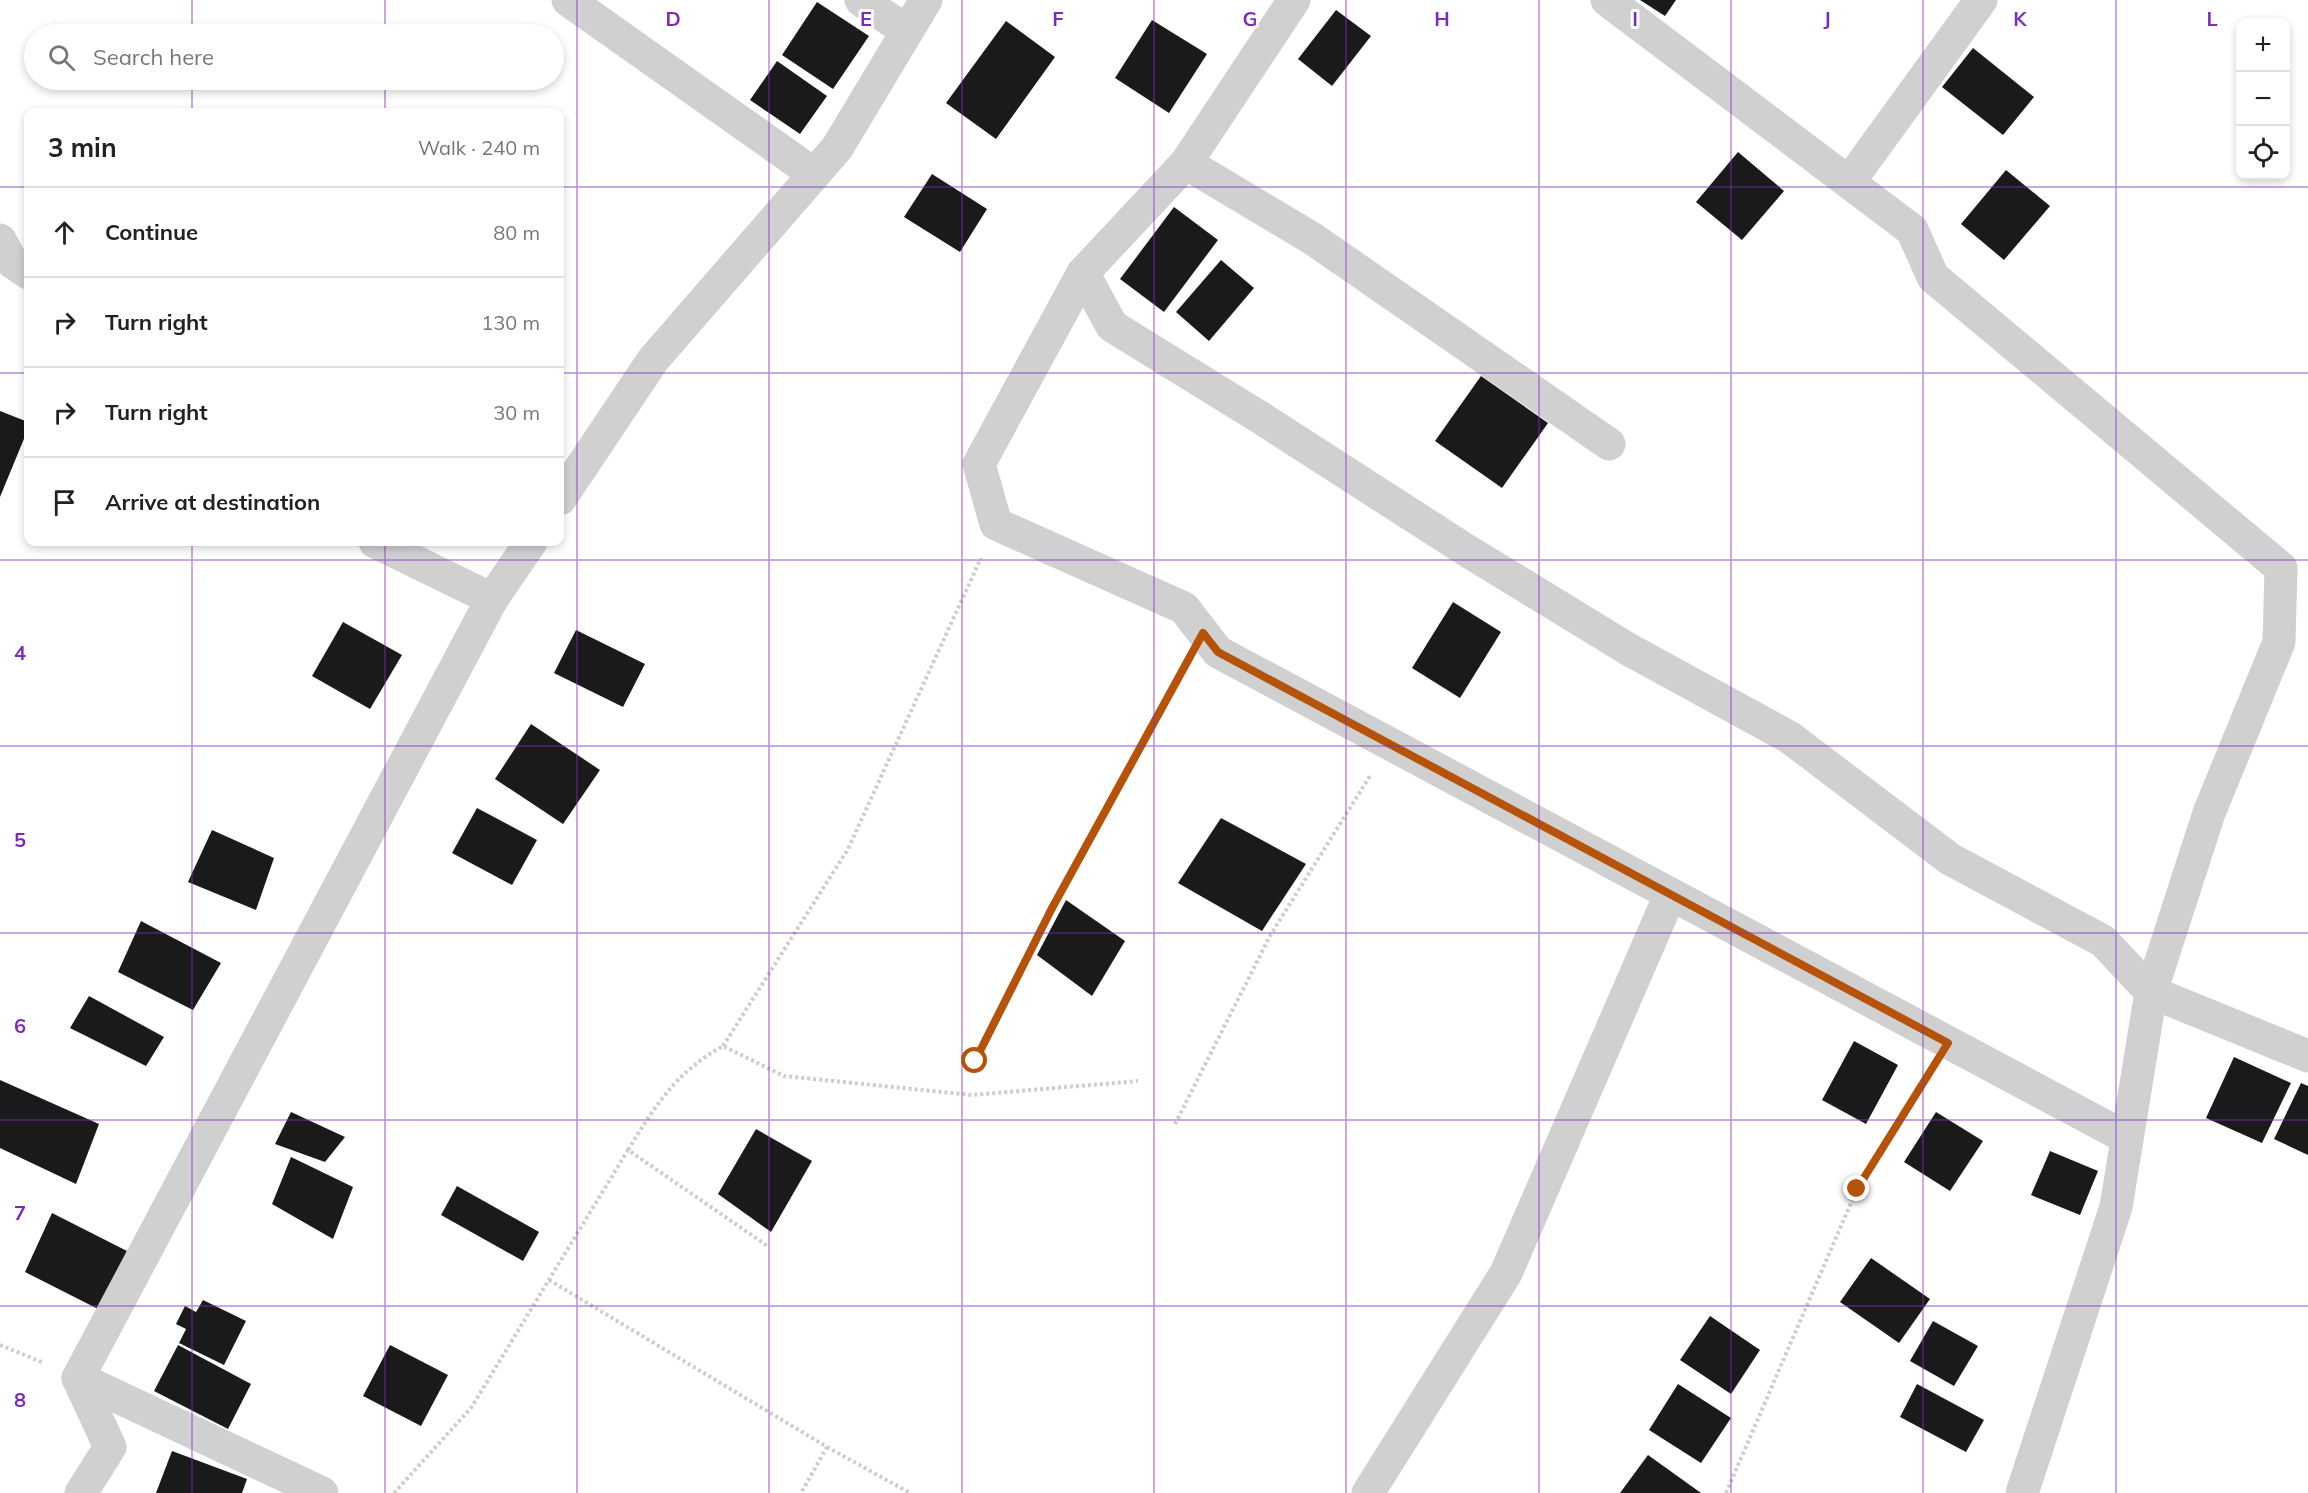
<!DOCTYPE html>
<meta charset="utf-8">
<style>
body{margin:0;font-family:Mulish,sans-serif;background:#f6f6f6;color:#222}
.controls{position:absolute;right:18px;top:18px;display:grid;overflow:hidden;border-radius:12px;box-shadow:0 3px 9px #0003}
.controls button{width:54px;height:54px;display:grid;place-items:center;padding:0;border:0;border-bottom:2px solid #e0e0e0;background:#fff;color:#222;font:30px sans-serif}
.stop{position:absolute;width:18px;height:18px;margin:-14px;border:4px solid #b45309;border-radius:50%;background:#fff}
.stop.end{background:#b45309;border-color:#fff;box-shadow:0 2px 6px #0008}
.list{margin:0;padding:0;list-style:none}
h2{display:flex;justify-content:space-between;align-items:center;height:78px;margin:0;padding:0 24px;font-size:26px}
h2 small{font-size:20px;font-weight:400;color:#767676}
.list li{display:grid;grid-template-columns:39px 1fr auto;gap:18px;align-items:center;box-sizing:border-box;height:90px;padding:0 24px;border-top:2px solid #e0e0e0}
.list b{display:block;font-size:22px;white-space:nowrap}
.list em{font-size:20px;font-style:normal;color:#767676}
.icon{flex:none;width:33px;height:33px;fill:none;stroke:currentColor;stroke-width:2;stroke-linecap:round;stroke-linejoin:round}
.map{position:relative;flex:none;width:2308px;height:1493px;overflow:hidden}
.search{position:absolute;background:#fff;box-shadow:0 3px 9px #0003;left:24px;top:24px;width:540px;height:66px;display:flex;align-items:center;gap:15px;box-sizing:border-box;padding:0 21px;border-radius:33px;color:#767676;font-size:22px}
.panel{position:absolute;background:#fff;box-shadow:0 3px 9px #0003;left:24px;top:108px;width:540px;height:438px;border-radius:12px}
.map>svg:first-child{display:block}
.building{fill:#1a1a1a}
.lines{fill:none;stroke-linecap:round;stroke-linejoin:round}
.path{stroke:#cdcdcd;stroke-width:4;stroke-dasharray:3 3;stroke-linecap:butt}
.minor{stroke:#d0d0d0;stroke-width:33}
.route{stroke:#b45309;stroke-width:8}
.grid{fill:none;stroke:#7b2cbf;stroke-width:1.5;stroke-opacity:0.55}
.grid-label{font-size:20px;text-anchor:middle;font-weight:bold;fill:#7b2cbf;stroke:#fff;stroke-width:6;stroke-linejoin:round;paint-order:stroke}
</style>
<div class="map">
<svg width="2308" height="1493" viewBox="0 0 2308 1493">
<rect width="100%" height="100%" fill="#fff"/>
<g class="building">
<polygon points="1640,0 1676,0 1665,16"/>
<polygon points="817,2 869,36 833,89 782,55"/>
<polygon points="1336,10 1371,36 1332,86 1298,59"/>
<polygon points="1152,20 1207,54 1169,113 1115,78"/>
<polygon points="1006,21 1055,57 996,139 946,103"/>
<polygon points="1973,48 2034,97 2003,135 1942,87"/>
<polygon points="777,61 827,96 800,134 750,100"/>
<polygon points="1738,152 1784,191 1742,240 1696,202"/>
<polygon points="2006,170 2050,206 2004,260 1961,224"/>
<polygon points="932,174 987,209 960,252 904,217"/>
<polygon points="1174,207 1218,240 1164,312 1120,279"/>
<polygon points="1221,260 1254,288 1209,341 1176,312"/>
<polygon points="1481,376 1548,423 1502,488 1435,441"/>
<polygon points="0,411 28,422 28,429 0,497"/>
<polygon points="1453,602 1501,632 1460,698 1412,668"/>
<polygon points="343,622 402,655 370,709 312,676"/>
<polygon points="576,630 645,664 623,707 554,673"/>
<polygon points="531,724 600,770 563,824 495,779"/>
<polygon points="477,808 537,840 512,885 452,853"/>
<polygon points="1221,818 1306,864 1262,931 1178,883"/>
<polygon points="212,830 274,858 256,910 188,882"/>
<polygon points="1066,900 1125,941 1092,996 1037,955"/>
<polygon points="141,921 221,963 193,1010 118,972"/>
<polygon points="89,996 164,1037 146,1066 70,1028"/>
<polygon points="1854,1041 1898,1065 1866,1124 1822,1100"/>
<polygon points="2234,1057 2291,1083 2262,1143 2206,1118"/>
<polygon points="0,1080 99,1124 76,1184 0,1148"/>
<polygon points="2301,1083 2308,1086 2308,1155 2274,1139"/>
<polygon points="291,1112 345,1137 325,1162 275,1144"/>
<polygon points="1936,1112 1983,1141 1950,1191 1904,1162"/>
<polygon points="756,1129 812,1161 771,1232 718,1194"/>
<polygon points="2050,1151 2098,1171 2080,1215 2031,1195"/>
<polygon points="291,1157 353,1187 333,1239 272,1204"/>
<polygon points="457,1186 539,1232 523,1261 441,1215"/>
<polygon points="52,1213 127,1251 104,1312 25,1272"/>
<polygon points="1871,1258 1930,1299 1899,1343 1840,1302"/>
<polygon points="203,1300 246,1321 224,1365 179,1343 186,1329 176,1324 185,1306 196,1312"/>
<polygon points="1710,1316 1760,1350 1731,1394 1680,1360"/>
<polygon points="1933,1321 1978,1346 1954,1386 1910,1361"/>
<polygon points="178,1345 251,1384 228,1429 154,1391"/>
<polygon points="390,1345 448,1375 421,1426 363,1396"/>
<polygon points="1678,1384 1731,1418 1701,1463 1649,1430"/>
<polygon points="1917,1384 1984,1420 1966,1452 1900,1417"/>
<polygon points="172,1451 247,1479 242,1493 156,1493"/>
<polygon points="1648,1455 1701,1493 1620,1493"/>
</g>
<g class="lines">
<g class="path">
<polyline points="723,1046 848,849 981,558"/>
<polyline points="975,1061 1051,910 1183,671"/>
<polyline points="1175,1124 1271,934 1370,776"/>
<path d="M628,1150C655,1106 676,1072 723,1046L784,1076L972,1095L1138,1081"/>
<polyline points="549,1280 827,1447 801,1493"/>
<polyline points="0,1345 44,1363"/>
<polyline points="827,1447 910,1493"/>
<polyline points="394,1493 471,1408 628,1150 769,1247"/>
<polyline points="1726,1493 1857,1189 1928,1074"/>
</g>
<g class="minor">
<polyline points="568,0 814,174"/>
<polyline points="861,0 907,31"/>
<polyline points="1607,0 1912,230 1933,277 2281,568 2279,642 2209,813 2151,992 2116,1207 2022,1493"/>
<polyline points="1186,163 1294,0"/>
<polyline points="1849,182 1981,0"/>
<polyline points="0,240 12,262 28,273"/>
<polyline points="1083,273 979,464 996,524 1184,608 1218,652 2127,1138"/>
<polyline points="1609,444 1313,239 1186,163 1083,273 1112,326 1261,418 1466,550 1628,649 1789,737 1950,859 2103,941 2151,992 2308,1056"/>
<polyline points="560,499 653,360 837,148 926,0"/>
<polyline points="375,542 492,599"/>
<polyline points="78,1378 110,1447 81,1493"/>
<polyline points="322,1493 78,1378 492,599 531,542"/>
<polyline points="1368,1493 1506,1273 1670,895"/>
</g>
</g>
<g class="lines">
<polyline class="route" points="975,1061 1051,910 1203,633 1218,652 1948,1043 1857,1189"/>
</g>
<path class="grid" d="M192,0V34M385,0V34M577,0V1493M769,0V1493M962,0V1493M1154,0V1493M1346,0V1493M1539,0V1493M1731,0V1493M1923,0V1493M2116,0V1493M192,80V112M385,80V112M0,187H28M560,187H2308M0,373H28M560,373H2308M192,542V1493M385,542V1493M0,560H2308M0,746H2308M0,933H2308M0,1120H2308M0,1306H2308"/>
<g class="grid-label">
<text x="673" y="26">D</text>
<text x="866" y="26">E</text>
<text x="1058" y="26">F</text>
<text x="1250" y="26">G</text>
<text x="1442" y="26">H</text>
<text x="1635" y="26">I</text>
<text x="1827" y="26">J</text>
<text x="2020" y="26">K</text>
<text x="2212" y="26">L</text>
<text x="20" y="660">4</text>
<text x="20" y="847">5</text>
<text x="20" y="1033">6</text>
<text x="20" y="1220">7</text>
<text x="20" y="1407">8</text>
</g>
</svg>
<div class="controls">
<button>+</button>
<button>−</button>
<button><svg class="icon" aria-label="locate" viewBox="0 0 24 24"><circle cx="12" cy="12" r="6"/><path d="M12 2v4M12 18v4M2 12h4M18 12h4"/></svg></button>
</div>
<div class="stop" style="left:975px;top:1061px"></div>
<div class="stop end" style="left:1857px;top:1189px"></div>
<div class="search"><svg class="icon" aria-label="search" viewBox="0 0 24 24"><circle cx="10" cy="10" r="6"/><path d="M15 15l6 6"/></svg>Search here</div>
<section class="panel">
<h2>3 min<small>Walk · 240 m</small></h2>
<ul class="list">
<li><svg class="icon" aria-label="ahead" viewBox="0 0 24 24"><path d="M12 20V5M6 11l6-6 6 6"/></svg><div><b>Continue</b></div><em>80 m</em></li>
<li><svg class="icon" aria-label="right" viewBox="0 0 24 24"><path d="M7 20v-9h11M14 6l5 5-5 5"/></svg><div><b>Turn right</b></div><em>130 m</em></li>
<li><svg class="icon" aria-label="right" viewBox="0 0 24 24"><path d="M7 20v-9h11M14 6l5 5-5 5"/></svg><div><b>Turn right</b></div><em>30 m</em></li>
<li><svg class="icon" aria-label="arrive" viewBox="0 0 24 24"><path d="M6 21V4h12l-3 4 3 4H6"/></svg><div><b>Arrive at destination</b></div></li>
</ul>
</section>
</div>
